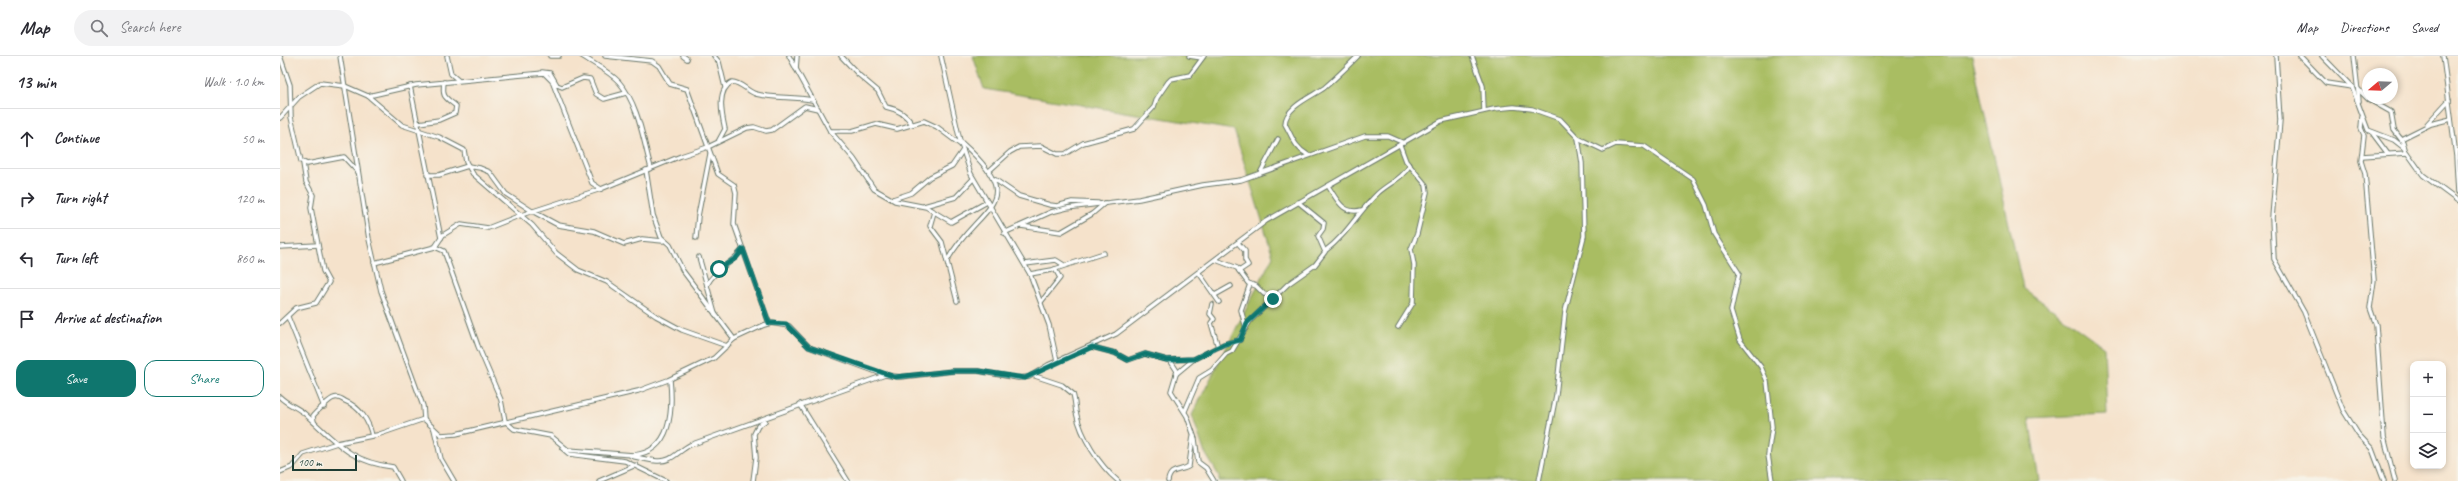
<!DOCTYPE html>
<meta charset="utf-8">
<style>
body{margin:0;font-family:Caveat,sans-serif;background:#f2f2f3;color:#2b2b33}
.controls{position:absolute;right:12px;bottom:12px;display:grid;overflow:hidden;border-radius:8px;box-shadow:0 2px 6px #0003}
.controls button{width:36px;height:36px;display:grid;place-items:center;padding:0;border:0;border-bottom:1px solid #e1e1e2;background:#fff;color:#2b2b33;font:20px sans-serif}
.compass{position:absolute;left:2082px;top:12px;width:36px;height:36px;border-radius:50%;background:#fff;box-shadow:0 2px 6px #0003;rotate:251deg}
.scale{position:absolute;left:12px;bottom:10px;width:65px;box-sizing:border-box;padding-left:4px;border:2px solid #1f3d34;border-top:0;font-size:11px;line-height:14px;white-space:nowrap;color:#1f3d34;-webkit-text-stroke:3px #f7f3e8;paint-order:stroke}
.stop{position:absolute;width:12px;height:12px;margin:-9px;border:3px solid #0f766e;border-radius:50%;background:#fff}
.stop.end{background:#0f766e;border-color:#fff;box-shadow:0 1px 4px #0008}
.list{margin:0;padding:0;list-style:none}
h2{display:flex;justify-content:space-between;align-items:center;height:52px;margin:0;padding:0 16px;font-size:17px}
h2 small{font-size:13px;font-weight:400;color:#7c7c81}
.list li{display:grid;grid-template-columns:26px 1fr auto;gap:12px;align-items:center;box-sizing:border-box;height:60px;padding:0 16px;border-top:1px solid #e1e1e2}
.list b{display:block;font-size:15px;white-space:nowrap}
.list em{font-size:13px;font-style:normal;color:#7c7c81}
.actions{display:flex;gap:8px;padding:12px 16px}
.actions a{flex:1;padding:9px 0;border:1px solid #0f766e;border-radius:12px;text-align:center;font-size:14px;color:#0f766e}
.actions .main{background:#0f766e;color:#fff}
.icon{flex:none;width:22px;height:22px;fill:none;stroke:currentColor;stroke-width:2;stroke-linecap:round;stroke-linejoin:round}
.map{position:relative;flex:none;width:2178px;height:425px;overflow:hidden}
header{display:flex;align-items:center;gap:24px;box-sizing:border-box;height:56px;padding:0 20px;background:#fff;border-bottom:1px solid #e1e1e2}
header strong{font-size:19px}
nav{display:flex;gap:22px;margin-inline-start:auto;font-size:14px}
.search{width:280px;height:36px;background:#f2f2f3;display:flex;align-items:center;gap:10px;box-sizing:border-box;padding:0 14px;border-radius:22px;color:#7c7c81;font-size:15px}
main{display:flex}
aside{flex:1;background:#fff}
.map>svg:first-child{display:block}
.green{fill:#a9bd62;stroke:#647d4b}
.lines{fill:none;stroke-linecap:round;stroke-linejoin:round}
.minor-casing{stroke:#6a7769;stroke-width:5.5}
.minor{stroke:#fff;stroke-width:3.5}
.route{stroke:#0f766e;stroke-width:5}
</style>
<header>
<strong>Map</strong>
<div class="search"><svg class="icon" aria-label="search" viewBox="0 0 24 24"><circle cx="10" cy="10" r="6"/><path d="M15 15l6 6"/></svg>Search here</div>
<nav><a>Map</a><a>Directions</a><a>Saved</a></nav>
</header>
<main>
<aside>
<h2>13 min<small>Walk · 1.0 km</small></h2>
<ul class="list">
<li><svg class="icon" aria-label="ahead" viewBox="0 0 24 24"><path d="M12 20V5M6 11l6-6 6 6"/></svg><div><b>Continue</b></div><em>50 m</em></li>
<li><svg class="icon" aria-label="right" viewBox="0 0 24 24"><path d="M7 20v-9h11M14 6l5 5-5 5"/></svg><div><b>Turn right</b></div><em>120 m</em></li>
<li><svg class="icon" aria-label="left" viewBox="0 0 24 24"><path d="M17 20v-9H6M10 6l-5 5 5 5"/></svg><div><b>Turn left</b></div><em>860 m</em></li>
<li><svg class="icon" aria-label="arrive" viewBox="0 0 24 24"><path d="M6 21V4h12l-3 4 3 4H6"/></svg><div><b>Arrive at destination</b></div></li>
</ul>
<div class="actions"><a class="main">Save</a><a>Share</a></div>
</aside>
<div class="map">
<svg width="2178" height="425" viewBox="0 0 2178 425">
<rect width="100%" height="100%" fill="#f7f3e8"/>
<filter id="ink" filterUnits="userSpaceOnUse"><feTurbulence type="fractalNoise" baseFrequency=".025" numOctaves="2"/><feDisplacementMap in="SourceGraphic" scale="8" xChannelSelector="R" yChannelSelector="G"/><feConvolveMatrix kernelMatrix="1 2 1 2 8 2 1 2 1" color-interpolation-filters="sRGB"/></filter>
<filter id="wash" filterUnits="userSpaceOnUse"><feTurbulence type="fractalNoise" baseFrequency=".012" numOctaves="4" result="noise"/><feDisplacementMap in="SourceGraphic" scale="16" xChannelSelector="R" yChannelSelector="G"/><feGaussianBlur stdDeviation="0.9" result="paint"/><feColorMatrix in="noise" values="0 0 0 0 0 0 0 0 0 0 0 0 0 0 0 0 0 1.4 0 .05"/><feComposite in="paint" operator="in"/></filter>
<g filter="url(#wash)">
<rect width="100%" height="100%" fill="#f5e2cb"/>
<polygon class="green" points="693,0 1692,0 1743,232 1824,291 1827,358 1749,362 1759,425 939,425 939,420 924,395 912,359 993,200 954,74 704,33"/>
</g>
<g filter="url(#ink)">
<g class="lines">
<defs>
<g id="minor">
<polyline points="0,0 10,29 11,61 21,105 27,108 64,101 78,116"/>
<polyline points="60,0 89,183 101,235 143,350 144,363"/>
<polyline points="167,0 171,18 178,24"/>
<polyline points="270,0 279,0"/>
<path d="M302,0C314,8 330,16 339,26C359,49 363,84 371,112"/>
<polyline points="325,0 372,5 379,10 390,28 407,33 438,118 454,129 456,137 454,168 489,267"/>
<polyline points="403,0 407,3"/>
<polyline points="434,0 439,6 445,31"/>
<polyline points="509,0 550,75 574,103 594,133 615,145 646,151 671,166 707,146"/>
<path d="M561,0L579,19L598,35L606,51C616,53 626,58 632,68"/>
<polyline points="661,0 680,85 691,118 750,218 769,269 777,305"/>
<polyline points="909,0 922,2"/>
<polyline points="1192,0 1203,30 1204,54"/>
<polyline points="1996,0 2000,64 1992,162 1994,203 2024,256 2063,354 2078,378 2092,393 2104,425"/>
<polyline points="2020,0 2046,27 2072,31 2088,74 2114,84 2123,91 2143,119 2178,145"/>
<polyline points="2042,0 2072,31"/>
<polyline points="2074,0 2079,45"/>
<polyline points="2163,0 2176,100 2178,136"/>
<polyline points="516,13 517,0"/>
<polyline points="262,16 270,17 277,29 282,31 303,22 310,23 316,38 324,43 346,37"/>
<polyline points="130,30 161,182"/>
<polyline points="2078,33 2088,43 2111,56 2114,74 2123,86 2125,93"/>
<polyline points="88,40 122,69 159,81 184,94 186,106 193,118 252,169 276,197 298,214 327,226 376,260 402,274 447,290"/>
<polyline points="2082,61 2081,72 2084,79 2081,105 2085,118 2094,224 2090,252 2096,269 2104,381 2115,425"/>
<polyline points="0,62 19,41 40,27 65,30 88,40 136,29 264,17 272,25 312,127 321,133"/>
<path d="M139,67L159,64L175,57L176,50C165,41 162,42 164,26"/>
<polyline points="2147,68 2169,44"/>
<polyline points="550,75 572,75 596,68 617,73 644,65 657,71 681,89"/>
<polyline points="2093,78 2108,98"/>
<polyline points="1298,82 1323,94 1336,88 1364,90 1413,123 1426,149 1434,178 1459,217 1451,255 1460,284 1481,311 1487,325 1492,371 1488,399 1492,425"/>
<polyline points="2121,83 2151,68 2171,63"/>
<path d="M439,84L445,73C442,59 436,34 452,26C461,26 468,36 476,38C494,43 514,40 532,44"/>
<path d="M1028,99C1014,91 1012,80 1005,68C1005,51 1033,40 1044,32C1056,22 1067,11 1078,0"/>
<polyline points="2082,100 2127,97"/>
<polyline points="366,114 373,159 381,181 390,189 403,215 454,283"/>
<polyline points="709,115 730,96 739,91 761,90 777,98 785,98 803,87 854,73 874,51 877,42 888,26 891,23 910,19 924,0"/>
<polyline points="980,117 998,83"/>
<polyline points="147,119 159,119 188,110 200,112 210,116 226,138 252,155 278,169 314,175 344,188 362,183 383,185"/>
<polyline points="714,123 739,140 770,149 777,150 792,146 818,147"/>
<path d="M1048,130C1057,143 1062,159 1082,154"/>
<polyline points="613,143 631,137 650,121 672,110 683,94"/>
<polyline points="644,150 676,141 693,123"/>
<polyline points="654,156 650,170 662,186 677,245"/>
<polyline points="741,170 781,176 812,158 825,147"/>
<polyline points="724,177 771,156 787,152 859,143 923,129 961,124 1085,80 1108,80 1124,87"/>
<polyline points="416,182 418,160 430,98"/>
<polyline points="958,187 965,195 965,204 968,209 959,215"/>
<polyline points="0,191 38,189"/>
<path d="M155,191L164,195L198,290L221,344L225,365L234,373L271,380L288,394L353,399C392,396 393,354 390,324"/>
<path d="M1045,195C1067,179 1078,156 1098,137C1109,127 1122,123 1130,109"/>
<polyline points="419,201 435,258"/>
<polyline points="936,204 957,212 968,227 976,230 984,238 995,241"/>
<path d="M667,205C697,149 752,149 681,86"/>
<polyline points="94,207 155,191 163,179 181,168 208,172 241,159 321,133 401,100 428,91 467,72 474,71 486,75 492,74 525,50 538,53"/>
<polyline points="745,208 776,204 784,209"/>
<polyline points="919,217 939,246"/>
<polyline points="750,218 772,214 824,197"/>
<path d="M427,229C436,212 452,208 463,193"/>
<polyline points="935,239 951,230"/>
<polyline points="761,246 780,222 775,213"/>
<polyline points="932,248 930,258 934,263 931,267 938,291"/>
<polyline points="8,261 44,351"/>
<polyline points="0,267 16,252 36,247 49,226 43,215 31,152 33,139 26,126 23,107"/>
<polyline points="1118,271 1133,247 1134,209 1131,193 1137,178 1147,136 1146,129 1126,105 1120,89"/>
<polyline points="966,272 961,254 970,228"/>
<polyline points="812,291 835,297 848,304 865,298 887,304 914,303 944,288 960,284"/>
<polyline points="890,304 897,315 891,335 907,360 915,383 918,406 926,412 934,425"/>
<polyline points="896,318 914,303"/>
<path d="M752,319L782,329L793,338C795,344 795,350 796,356C801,381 819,409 838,425"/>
<path d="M0,341C8,349 17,351 25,358C56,386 70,406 113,411L121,425"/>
<polyline points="520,348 568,425"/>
<polyline points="905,355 919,322 932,314 946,298 952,295 970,265 1008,228 1035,209 1045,196 1038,180 1043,173 1044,167 1018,146"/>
<path d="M34,366L33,360C35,357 51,342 54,342C58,340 62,343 65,345C80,351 89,365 92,380"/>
<polyline points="154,373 161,403 174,425"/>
<polyline points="282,392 289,398 345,405 386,425"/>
<path d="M351,400C362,402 379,408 389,403C396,400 402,393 410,389L605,319"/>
<polyline points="0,416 12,411 23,398 57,387 97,379 144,363 161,379 176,378 358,335 388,324 434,302 454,283 484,269 491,267 509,270 529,291 605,319 620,321 673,315 698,315 738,322 749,321 768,309 836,278 986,165 1161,65 1214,53 1234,51 1252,53 1280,63 1298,82 1302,107 1304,180 1285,256 1276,339 1259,425"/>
<polyline points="319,425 356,409"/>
<polyline points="473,425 476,402 474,378 478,370 485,365"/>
<path d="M888,425C890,411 901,416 909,410L913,380"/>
</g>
</defs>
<use href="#minor" class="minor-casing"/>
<use href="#minor" class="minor"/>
</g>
</g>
<g class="lines" filter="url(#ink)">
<polyline class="route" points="439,213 456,202 463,193 489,267 506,268 529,291 615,321 673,315 698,315 745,322 812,291 835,297 848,304 865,298 887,304 914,303 944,288 960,284 967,267 993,243"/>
</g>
</svg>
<div class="controls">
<button>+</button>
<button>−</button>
<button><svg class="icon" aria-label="layers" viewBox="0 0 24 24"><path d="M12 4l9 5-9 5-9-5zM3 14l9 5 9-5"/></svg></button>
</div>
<svg class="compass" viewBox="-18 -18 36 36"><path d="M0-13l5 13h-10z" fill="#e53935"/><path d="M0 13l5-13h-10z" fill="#7c7c81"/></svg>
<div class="scale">100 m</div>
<div class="stop" style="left:439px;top:213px"></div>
<div class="stop end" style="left:993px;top:243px"></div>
</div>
</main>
